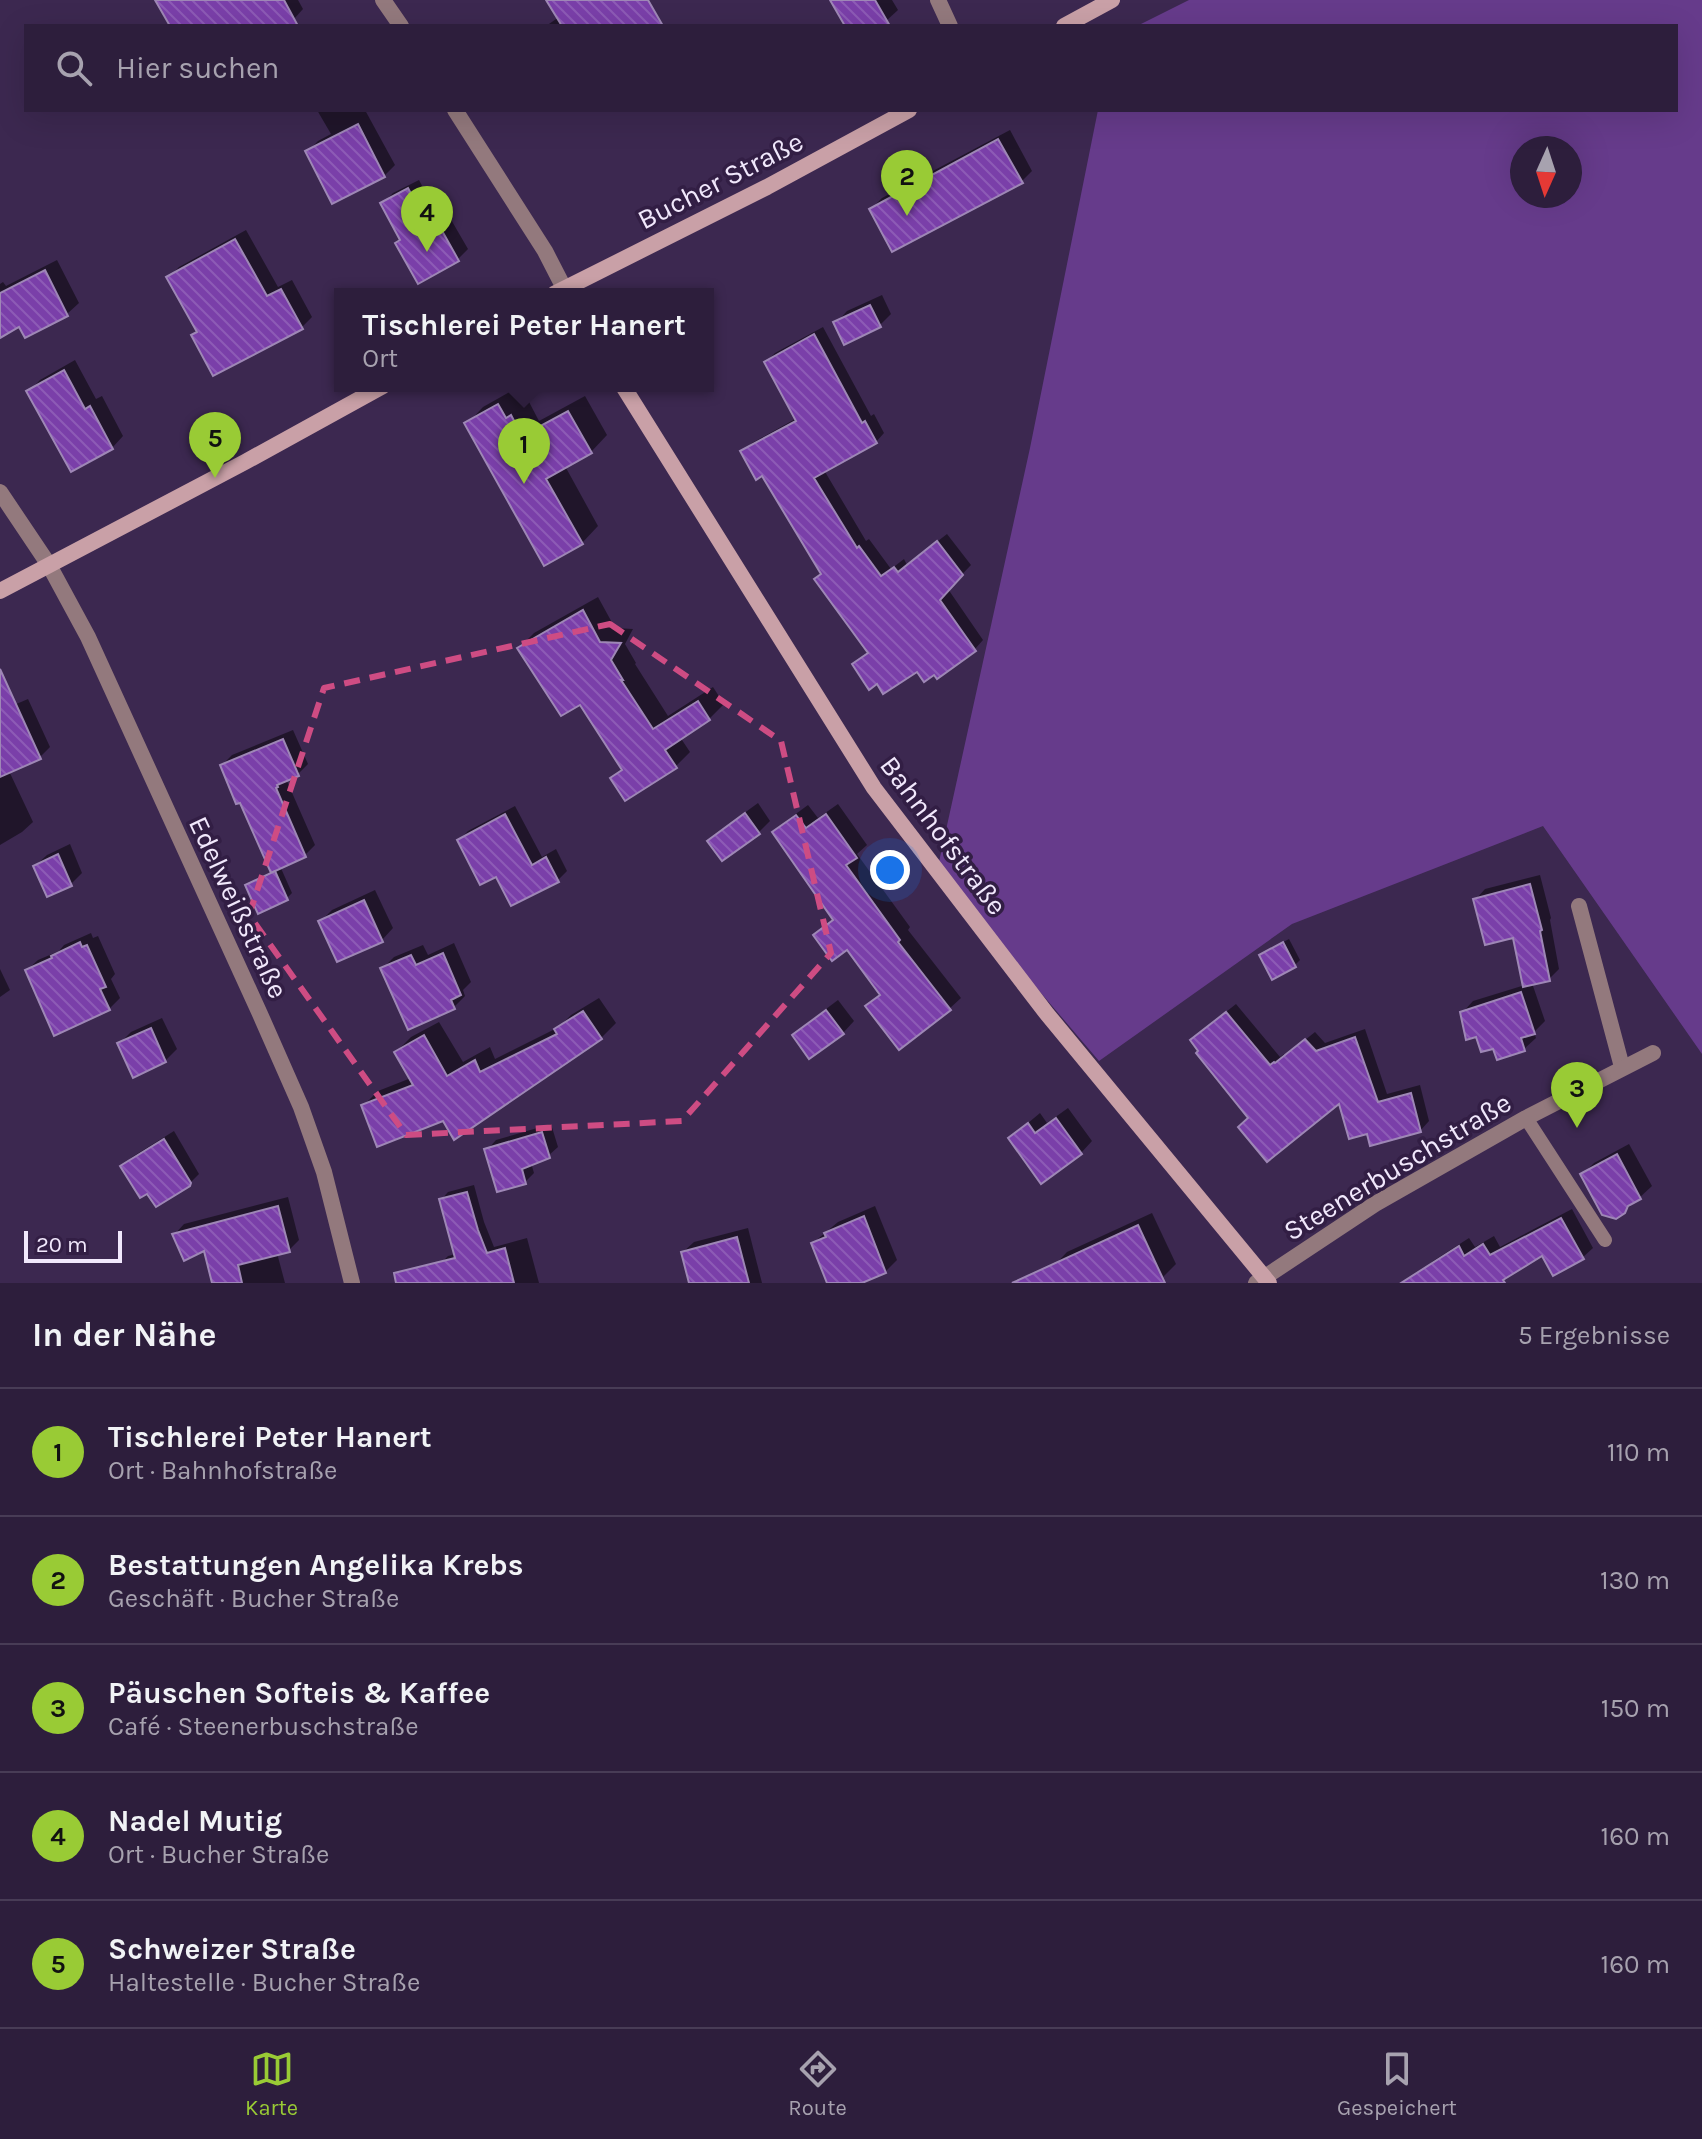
<!DOCTYPE html>
<html lang="de">
<meta charset="utf-8">
<style>
body{margin:0;font-family:Karla,sans-serif;background:#392b47;color:#f1f3f6}
.compass{position:absolute;left:1510px;top:136px;width:72px;height:72px;border-radius:50%;background:#2d1e3c;box-shadow:0 8px 32px #0002;rotate:183deg}
.scale{position:absolute;left:24px;bottom:20px;width:98px;box-sizing:border-box;padding-left:8px;border:4px solid #f1e8fc;border-top:0;font-size:22px;line-height:28px;white-space:nowrap;color:#f1e8fc;-webkit-text-stroke:6px #321e44;paint-order:stroke}
.you{position:absolute;left:890px;top:870px;width:28px;height:28px;margin:-20px;border:6px solid #fff;border-radius:50%;background:#1a73e8;box-shadow:0 0 0 12px #1a73e833}
.badge{display:grid;place-items:center;width:52px;height:52px;border-radius:50%;background:#99cb35;color:#111;font-size:26px;font-weight:700}
.pin{position:absolute;translate:-50% -66px;filter:drop-shadow(0 2px 4px #0008)}
.pin::after{content:'';position:absolute;top:42px;width:28px;height:24px;background:inherit;clip-path:polygon(0 0,100% 0,50% 100%)}
.popup{position:absolute;left:334px;top:288px;width:380px;height:104px;box-sizing:border-box;display:grid;place-content:center;border-radius:0px;background:#2d1e3c;filter:drop-shadow(0 2px 6px #0005);font-size:26px;white-space:nowrap;color:#a7a2af}
.popup b{font-size:30px;color:#f1f3f6}
.popup::after{content:'';position:absolute;left:50%;top:100%;margin-left:-16px;border:16px solid transparent;border-top-color:#2d1e3c}
.list{margin:0;padding:0;list-style:none}
h2{display:flex;justify-content:space-between;align-items:center;height:104px;margin:0;padding:0 32px;font-size:34px}
h2 small{font-size:26px;font-weight:400;color:#a7a2af}
.list li{display:grid;grid-template-columns:52px 1fr auto;gap:24px;align-items:center;box-sizing:border-box;height:128px;padding:0 32px;border-top:2px solid #483c56}
.list b{display:block;font-size:30px;white-space:nowrap}
.list p{margin:0;font-size:26px;white-space:nowrap;color:#a7a2af}
.list em{font-size:26px;font-style:normal;color:#a7a2af}
.icon{flex:none;width:44px;height:44px;fill:none;stroke:currentColor;stroke-width:2;stroke-linecap:round;stroke-linejoin:round}
.map{position:relative;flex:none;width:1702px;height:1283px;overflow:hidden}
.search{position:absolute;background:#2d1e3c;box-shadow:0 8px 32px #0002;left:24px;right:24px;top:24px;height:88px;display:flex;align-items:center;gap:20px;box-sizing:border-box;padding:0 28px;border-radius:0px;color:#a7a2af;font-size:30px}
.sheet{height:744px;background:#2d1e3c}
nav{display:flex;justify-content:space-around;align-items:center;box-sizing:border-box;height:112px;border-top:2px solid #483c56;background:#2d1e3c;font-size:22px;color:#a7a2af}
nav a{display:grid;justify-items:center;gap:4px}
nav .on{color:#99cb35}
.map>svg:first-child{display:block}
.green{fill:#663b8b;fill-rule:evenodd}
.shadow{fill:#0007}
.building{fill:url(#building-back-hatch);stroke:#9e87b6;stroke-width:2}
.lines{fill:none;stroke-linecap:round;stroke-linejoin:round}
.lane{stroke:#93797d;stroke-width:14}
.street{stroke:#93797d;stroke-width:16}
.secondary{stroke:#c9a0a7;stroke-width:16}
.marked{fill:none;stroke:#ce4c83;stroke-width:6;stroke-dasharray:16 10;stroke-linejoin:round}
.labels{text-anchor:middle;stroke-width:7;stroke-linejoin:round;paint-order:stroke}
.street-label{font-size:28px;fill:#f1e8fc;stroke:#321e44}
</style>
<div class="map">
<svg width="1702" height="1283" viewBox="0 0 1702 1283">
<defs>
<pattern id="building-back-hatch" width="6" height="6" patternUnits="userSpaceOnUse" patternTransform="scale(2)"><rect width="6" height="6" fill="#7a3fa9"/><path d="M-1 5l2 2M0 0l6 6M5-1l2 2" fill="none" stroke="#8d5bb6"/></pattern>
</defs>
<rect width="100%" height="100%" fill="#3c2850"/>
<path class="green" d="M1189,0H1702V1054L1543,826L1292,924L1099,1061L937,871L1030,448L1098,110H1676V26H1137ZM1522,148H1570V196H1522Z"/>
<g class="shadow">
<polygon points="158,0 298,0 303,9 294,19 281,26 172,26"/>
<polygon points="549,0 640,0 651,26 546,26 559,17"/>
<polygon points="837,0 892,0 898,10 886,21 877,26 847,26"/>
<polygon points="317,110 365,110 395,165 384,176 307,152 318,141 331,134"/>
<polygon points="1010,130 1032,171 1021,182 871,209 882,198"/>
<polygon points="419,180 438,216 446,211 468,249 458,259 402,239 383,203 393,193"/>
<polygon points="246,230 278,287 292,280 312,317 302,327 193,335 198,331 168,278 179,267"/>
<polygon points="57,260 79,303 67,314 26,335 20,324 0,335 0,284 3,282 6,286"/>
<polygon points="882,295 891,314 879,326 836,323 847,311"/>
<polygon points="823,327 871,416 874,414 884,433 876,442 824,470 866,541 869,539 891,569 904,559 907,565 947,534 971,565 948,589 983,640 975,649 934,672 918,669 878,681 855,664 869,652 763,474 743,452 752,443 797,418 766,362 775,353"/>
<polygon points="75,360 96,399 102,396 123,436 112,448 29,391 40,380"/>
<polygon points="515,389 523,404 528,400 539,421 585,396 607,435 591,452 565,466 598,526 582,543 467,424 483,407"/>
<polygon points="598,597 615,628 633,629 625,644 636,663 635,664 668,716 713,687 724,704 709,719 680,737 690,752 675,767 612,779 623,768 580,702 519,648 534,633"/>
<polygon points="28,699 50,747 40,757 9,771 33,822 22,832 0,845 0,711"/>
<polygon points="293,730 308,764 298,774 286,779 315,845 305,855 280,866 292,893 287,898 259,911 247,886 252,881 273,871 222,765 232,755"/>
<polygon points="758,803 770,821 759,832 722,859 709,841 721,830"/>
<polygon points="838,804 867,845 857,854 910,927 908,930 961,998 949,1009 868,1007 882,994 847,947 815,935 835,918 774,833 786,821 808,805 818,818"/>
<polygon points="515,806 542,857 556,849 567,871 558,880 459,840 468,831"/>
<polygon points="70,844 82,873 71,884 35,866 47,855"/>
<polygon points="1540,875 1551,918 1550,920 1559,969 1549,979 1532,983 1545,1021 1534,1032 1536,1038 1524,1049 1494,1046 1477,1035 1462,1013 1473,1001 1525,985 1515,936 1475,900 1485,889"/>
<polygon points="375,890 393,928 382,940 320,922 332,910"/>
<polygon points="91,933 93,938 98,936 115,974 111,979 120,998 109,1009 27,970 38,960 59,951 64,945"/>
<polygon points="1289,939 1300,960 1295,965 1261,956 1267,951"/>
<polygon points="454,943 471,982 463,990 465,996 454,1007 383,968 394,957 423,945 428,955"/>
<polygon points="0,969 10,990 0,997"/>
<polygon points="599,998 616,1023 601,1038 444,1119 363,1106 378,1091 411,1078 396,1052 411,1037 439,1022 463,1062 490,1047 495,1059 559,1027 571,1015"/>
<polygon points="838,1000 854,1021 843,1033 794,1035 806,1024"/>
<polygon points="1236,1004 1280,1057 1284,1054 1285,1056 1315,1032 1325,1043 1365,1029 1387,1094 1420,1085 1429,1121 1420,1131 1369,1132 1340,1101 1250,1117 1202,1031"/>
<polygon points="162,1018 177,1049 165,1061 119,1044 131,1032"/>
<polygon points="1068,1108 1092,1141 1081,1153 1010,1138 1040,1113 1047,1123"/>
<polygon points="551,1124 558,1147 548,1156 531,1163 534,1173 525,1182 487,1150 496,1140"/>
<polygon points="174,1131 199,1174 189,1184 148,1191 123,1167 132,1157"/>
<polygon points="1629,1144 1652,1186 1624,1212 1583,1174 1594,1163"/>
<polygon points="474,1185 484,1222 494,1247 527,1238 539,1283 446,1283 441,1263 448,1256 456,1254 441,1200 448,1192"/>
<polygon points="288,1197 299,1240 289,1250 277,1253 285,1283 214,1283 205,1248 174,1235 184,1224"/>
<polygon points="875,1206 897,1260 885,1272 857,1283 829,1283 813,1243 838,1222"/>
<polygon points="1572,1209 1593,1248 1582,1258 1543,1254 1494,1283 1431,1283 1423,1271 1433,1261 1469,1238 1475,1247 1494,1236 1500,1247"/>
<polygon points="1152,1213 1176,1264 1162,1278 1150,1283 1038,1283 1067,1252"/>
<polygon points="748,1228 762,1283 691,1283 683,1252 694,1242"/>
</g>
<g class="building">
<polygon points="155,0 284,0 298,26 170,26"/>
<polygon points="546,0 648,0 663,26 562,26"/>
<polygon points="830,0 875,0 890,26 845,26"/>
<polygon points="358,124 385,177 332,204 305,151"/>
<polygon points="998,139 1023,183 892,252 869,209"/>
<polygon points="408,188 427,224 436,220 459,261 418,284 395,243 400,240 380,203"/>
<polygon points="235,239 267,296 281,289 303,329 213,376 191,335 197,332 166,277"/>
<polygon points="45,270 68,316 25,338 19,327 0,338 0,293"/>
<polygon points="870,305 881,327 844,345 833,322"/>
<polygon points="814,334 862,423 865,421 877,443 814,478 857,548 859,546 881,576 894,567 898,572 937,541 963,575 940,600 976,651 937,679 934,675 924,682 917,672 883,694 877,684 869,690 852,664 868,653 814,579 821,574 762,476 756,480 740,451 796,421 764,362"/>
<polygon points="64,370 85,409 90,406 113,449 71,472 26,391"/>
<polygon points="498,404 506,418 511,415 522,436 568,411 592,453 546,479 583,544 544,566 464,423"/>
<polygon points="583,610 600,642 621,643 611,660 623,680 621,680 653,729 698,701 710,720 665,750 677,768 625,801 610,778 622,770 580,705 561,716 517,648"/>
<polygon points="0,669 41,759 0,777"/>
<polygon points="283,739 299,776 277,785 278,787 276,788 306,857 271,873 240,803 236,804 220,765"/>
<polygon points="745,813 760,834 722,861 707,841"/>
<polygon points="505,814 532,865 546,857 559,882 511,906 496,877 480,885 457,840"/>
<polygon points="826,814 857,858 846,865 900,940 898,942 951,1010 899,1050 865,1006 880,995 847,950 832,961 813,935 833,920 772,832 796,815 806,828"/>
<polygon points="58,854 72,886 47,897 33,866"/>
<polygon points="275,871 288,900 258,914 245,885"/>
<polygon points="1530,884 1542,930 1540,931 1550,981 1523,987 1513,938 1485,945 1473,899"/>
<polygon points="364,900 383,942 337,962 318,921"/>
<polygon points="80,942 82,947 87,945 106,987 100,989 110,1010 54,1036 25,970 52,958 51,956"/>
<polygon points="1283,942 1296,967 1272,980 1259,955"/>
<polygon points="443,953 461,995 451,1000 455,1009 408,1030 380,968 411,955 416,965"/>
<polygon points="1521,992 1535,1034 1521,1038 1525,1051 1497,1060 1493,1049 1481,1052 1476,1037 1466,1040 1460,1012"/>
<polygon points="826,1010 844,1034 809,1059 792,1035"/>
<polygon points="583,1011 602,1039 454,1140 443,1121 377,1147 361,1105 413,1085 394,1052 424,1035 447,1076 475,1060 480,1072 557,1034 554,1029"/>
<polygon points="1226,1012 1270,1065 1274,1062 1275,1063 1305,1039 1316,1051 1355,1037 1378,1102 1411,1093 1421,1132 1370,1146 1367,1134 1349,1139 1339,1104 1267,1162 1238,1127 1248,1118 1196,1053 1198,1051 1190,1040"/>
<polygon points="151,1028 166,1062 133,1078 117,1043"/>
<polygon points="1056,1118 1082,1154 1041,1184 1008,1138 1028,1123 1035,1133"/>
<polygon points="542,1132 550,1158 522,1169 526,1184 497,1192 484,1149"/>
<polygon points="164,1139 191,1183 190,1186 156,1207 147,1194 140,1198 120,1166"/>
<polygon points="1617,1154 1641,1199 1628,1206 1625,1213 1616,1219 1602,1215 1580,1174"/>
<polygon points="467,1192 478,1230 487,1253 505,1248 514,1283 396,1283 394,1273 455,1258 439,1199"/>
<polygon points="278,1206 290,1252 238,1265 242,1283 212,1283 204,1251 184,1261 172,1234"/>
<polygon points="864,1216 886,1273 862,1283 827,1283 811,1243 826,1237 824,1233"/>
<polygon points="1561,1218 1584,1259 1553,1276 1542,1256 1503,1280 1505,1283 1401,1283 1459,1246 1464,1256 1483,1244 1490,1255"/>
<polygon points="1138,1225 1165,1283 1012,1283"/>
<polygon points="737,1237 749,1283 689,1283 681,1252"/>
</g>
<g class="lines">
<polyline class="lane" points="1526,1118 1605,1240"/>
<g class="street">
<polyline points="383,0 401,26"/>
<polyline points="938,0 950,26"/>
<polyline points="455,110 545,251 564,288"/>
<polyline points="0,492 49,565 88,637 260,1014 301,1107 324,1172 352,1283"/>
<polyline points="1579,906 1622,1067"/>
<polyline points="1256,1283 1375,1204 1526,1118 1653,1053"/>
</g>
<g class="secondary">
<polyline points="1064,26 1112,0"/>
<polyline points="554,294 767,187 909,110"/>
<polyline points="623,386 874,788 1047,1014 1269,1283"/>
<polyline points="0,591 245,462 383,386"/>
</g>
</g>
<path class="marked" d="M610,624L781,741L831,953L682,1121L406,1135L249,915L324,688Z"/>
<g class="labels">
<g class="street-label">
<text transform="translate(720 180) rotate(-27)" y="10">Bucher Straße</text>
<text transform="translate(944 835) rotate(53)" y="10">Bahnhofstraße</text>
<text transform="translate(239 907) rotate(65)" y="10">Edelweißstraße</text>
<text transform="translate(1397 1166) rotate(-31)" y="10">Steenerbuschstraße</text>
</g>
</g>
</svg>
<svg class="compass" viewBox="-18 -18 36 36"><path d="M0-13l5 13h-10z" fill="#e53935"/><path d="M0 13l5-13h-10z" fill="#a7a2af"/></svg>
<div class="scale">20 m</div>
<div class="you"></div>
<div class="pin badge" style="left:524px;top:484px">1</div>
<div class="popup"><b>Tischlerei Peter Hanert</b>Ort</div>
<div class="pin badge" style="left:907px;top:216px">2</div>
<div class="pin badge" style="left:1577px;top:1128px">3</div>
<div class="pin badge" style="left:427px;top:252px">4</div>
<div class="pin badge" style="left:215px;top:478px">5</div>
<div class="search"><svg class="icon" aria-label="search" viewBox="0 0 24 24"><circle cx="10" cy="10" r="6"/><path d="M15 15l6 6"/></svg>Hier suchen</div>
</div>
<section class="sheet">
<h2>In der Nähe<small>5 Ergebnisse</small></h2>
<ul class="list">
<li><span class="badge">1</span><div><b>Tischlerei Peter Hanert</b><p>Ort · Bahnhofstraße</p></div><em>110 m</em></li>
<li><span class="badge">2</span><div><b>Bestattungen Angelika Krebs</b><p>Geschäft · Bucher Straße</p></div><em>130 m</em></li>
<li><span class="badge">3</span><div><b>Päuschen Softeis &amp; Kaffee</b><p>Café · Steenerbuschstraße</p></div><em>150 m</em></li>
<li><span class="badge">4</span><div><b>Nadel Mutig</b><p>Ort · Bucher Straße</p></div><em>160 m</em></li>
<li><span class="badge">5</span><div><b>Schweizer Straße</b><p>Haltestelle · Bucher Straße</p></div><em>160 m</em></li>
</ul>
</section>
<nav>
<a class="on"><svg class="icon" aria-label="map" viewBox="0 0 24 24"><path d="M3 6l6-2 6 2 6-2v14l-6 2-6-2-6 2zM9 4v14M15 6v14"/></svg>Karte</a>
<a><svg class="icon" aria-label="directions" viewBox="0 0 24 24"><path d="M12 3l9 9-9 9-9-9zM9 14v-3h6M13 9l2 2-2 2"/></svg>Route</a>
<a><svg class="icon" aria-label="saved" viewBox="0 0 24 24"><path d="M7 4h10v16l-5-4-5 4z"/></svg>Gespeichert</a>
</nav>
